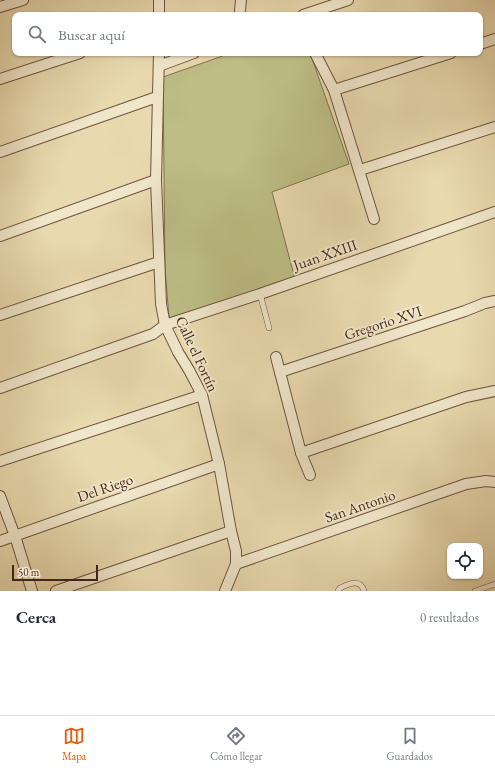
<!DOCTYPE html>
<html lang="es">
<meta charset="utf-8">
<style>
body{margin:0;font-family:"EB Garamond",serif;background:#f2f2f3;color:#1f2937}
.controls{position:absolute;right:12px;bottom:12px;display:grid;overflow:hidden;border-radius:8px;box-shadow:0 1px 3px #0004}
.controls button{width:36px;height:36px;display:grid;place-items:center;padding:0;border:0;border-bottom:1px solid #e0e1e3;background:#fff;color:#1f2937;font:20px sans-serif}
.scale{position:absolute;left:12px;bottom:10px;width:86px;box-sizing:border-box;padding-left:4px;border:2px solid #46261b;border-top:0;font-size:11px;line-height:14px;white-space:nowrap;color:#46261b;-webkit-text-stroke:3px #f0e6ca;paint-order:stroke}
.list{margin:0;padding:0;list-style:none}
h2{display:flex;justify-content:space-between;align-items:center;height:52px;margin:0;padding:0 16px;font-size:17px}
h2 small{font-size:13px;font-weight:400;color:#747a83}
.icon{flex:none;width:22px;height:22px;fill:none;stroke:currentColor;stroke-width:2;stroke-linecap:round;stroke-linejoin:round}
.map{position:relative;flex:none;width:495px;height:591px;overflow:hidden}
.search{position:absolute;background:#fff;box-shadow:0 1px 3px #0004;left:12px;right:12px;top:12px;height:44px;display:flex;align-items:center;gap:10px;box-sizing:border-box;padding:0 14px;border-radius:8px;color:#747a83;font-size:15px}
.sheet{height:124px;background:#fff}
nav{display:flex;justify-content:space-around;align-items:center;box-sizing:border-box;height:56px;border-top:1px solid #e0e1e3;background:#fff;font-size:11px;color:#747a83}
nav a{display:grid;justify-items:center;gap:2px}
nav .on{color:#ea580c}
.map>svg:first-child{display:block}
.green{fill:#bdbd85;stroke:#827250}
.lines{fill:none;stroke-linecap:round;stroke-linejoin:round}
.service-casing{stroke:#6e5340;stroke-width:6}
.minor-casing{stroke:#6e5340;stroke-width:12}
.service{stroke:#f0e6ca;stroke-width:5}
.minor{stroke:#f0e6ca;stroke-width:10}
.labels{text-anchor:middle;stroke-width:4;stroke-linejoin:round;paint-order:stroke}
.street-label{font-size:15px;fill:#46261b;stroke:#f0e6ca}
</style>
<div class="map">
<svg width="495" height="591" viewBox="0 0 495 591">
<rect width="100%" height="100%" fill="#e8d9ae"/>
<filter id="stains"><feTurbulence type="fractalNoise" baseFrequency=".005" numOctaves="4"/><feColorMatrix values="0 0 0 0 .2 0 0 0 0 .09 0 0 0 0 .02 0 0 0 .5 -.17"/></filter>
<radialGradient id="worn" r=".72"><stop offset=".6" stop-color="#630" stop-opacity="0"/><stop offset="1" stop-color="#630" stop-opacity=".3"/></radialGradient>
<polygon class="green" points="231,53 310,53 349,164 272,192 295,279 174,319 169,317 165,269 163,77"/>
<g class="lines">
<defs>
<g id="service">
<polyline points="260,294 269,328"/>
<path d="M338,591L340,588C349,584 360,578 364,591"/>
<polyline points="475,591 495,584"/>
</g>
<g id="minor">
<polyline points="159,0 159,15"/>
<polyline points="0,7 23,0"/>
<polyline points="240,10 241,0"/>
<polyline points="303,15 348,0"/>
<polyline points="480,44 495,39"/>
<polyline points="159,53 156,180 161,304 165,325 178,352 189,370 202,395 219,464 231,531 236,551 236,564 225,591"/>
<polyline points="315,53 334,90 374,219"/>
<polyline points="159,66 194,53"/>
<polyline points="0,79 80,53"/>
<polyline points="334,90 451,53"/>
<polyline points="0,152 157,97"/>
<polyline points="360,170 495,127"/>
<polyline points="0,236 156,180"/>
<polyline points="0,315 159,262"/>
<polyline points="276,357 301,453 310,475"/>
<polyline points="280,372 465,311 485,303 495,301"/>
<polyline points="0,388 153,334 165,325 260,294 495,212"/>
<polyline points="301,453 466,397 495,391"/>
<polyline points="0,461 202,395"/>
<polyline points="0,496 15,536 32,591"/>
<polyline points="0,541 219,464"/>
<polyline points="236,564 466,484 486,481 495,482"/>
<polyline points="56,591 231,531"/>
</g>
</defs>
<use href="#service" class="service-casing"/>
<use href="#minor" class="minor-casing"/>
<use href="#service" class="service"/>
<use href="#minor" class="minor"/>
</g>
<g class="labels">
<g class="street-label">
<text transform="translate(325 255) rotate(-19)" y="5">Juan XXIII</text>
<text transform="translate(383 323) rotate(-18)" y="5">Gregorio XVI</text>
<text transform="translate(197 354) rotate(65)" y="5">Calle el Fortín</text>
<text transform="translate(105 488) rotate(-19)" y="5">Del Riego</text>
<text transform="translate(360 506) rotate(-19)" y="5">San Antonio</text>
</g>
</g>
<rect width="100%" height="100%" filter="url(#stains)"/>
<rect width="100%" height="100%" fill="url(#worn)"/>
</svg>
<div class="controls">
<button><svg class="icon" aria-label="locate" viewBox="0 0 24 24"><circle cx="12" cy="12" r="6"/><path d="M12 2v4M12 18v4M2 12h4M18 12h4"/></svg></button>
</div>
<div class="scale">50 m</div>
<div class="search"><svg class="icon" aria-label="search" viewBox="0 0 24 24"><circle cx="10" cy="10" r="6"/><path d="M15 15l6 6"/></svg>Buscar aquí</div>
</div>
<section class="sheet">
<h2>Cerca<small>0 resultados</small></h2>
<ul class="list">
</ul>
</section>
<nav>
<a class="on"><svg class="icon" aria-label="map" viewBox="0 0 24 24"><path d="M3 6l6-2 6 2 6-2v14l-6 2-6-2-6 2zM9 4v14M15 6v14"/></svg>Mapa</a>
<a><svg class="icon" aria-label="directions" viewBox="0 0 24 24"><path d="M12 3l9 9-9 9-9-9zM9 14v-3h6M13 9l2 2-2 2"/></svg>Cómo llegar</a>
<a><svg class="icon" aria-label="saved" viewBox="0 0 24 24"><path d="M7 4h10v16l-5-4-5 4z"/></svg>Guardados</a>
</nav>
